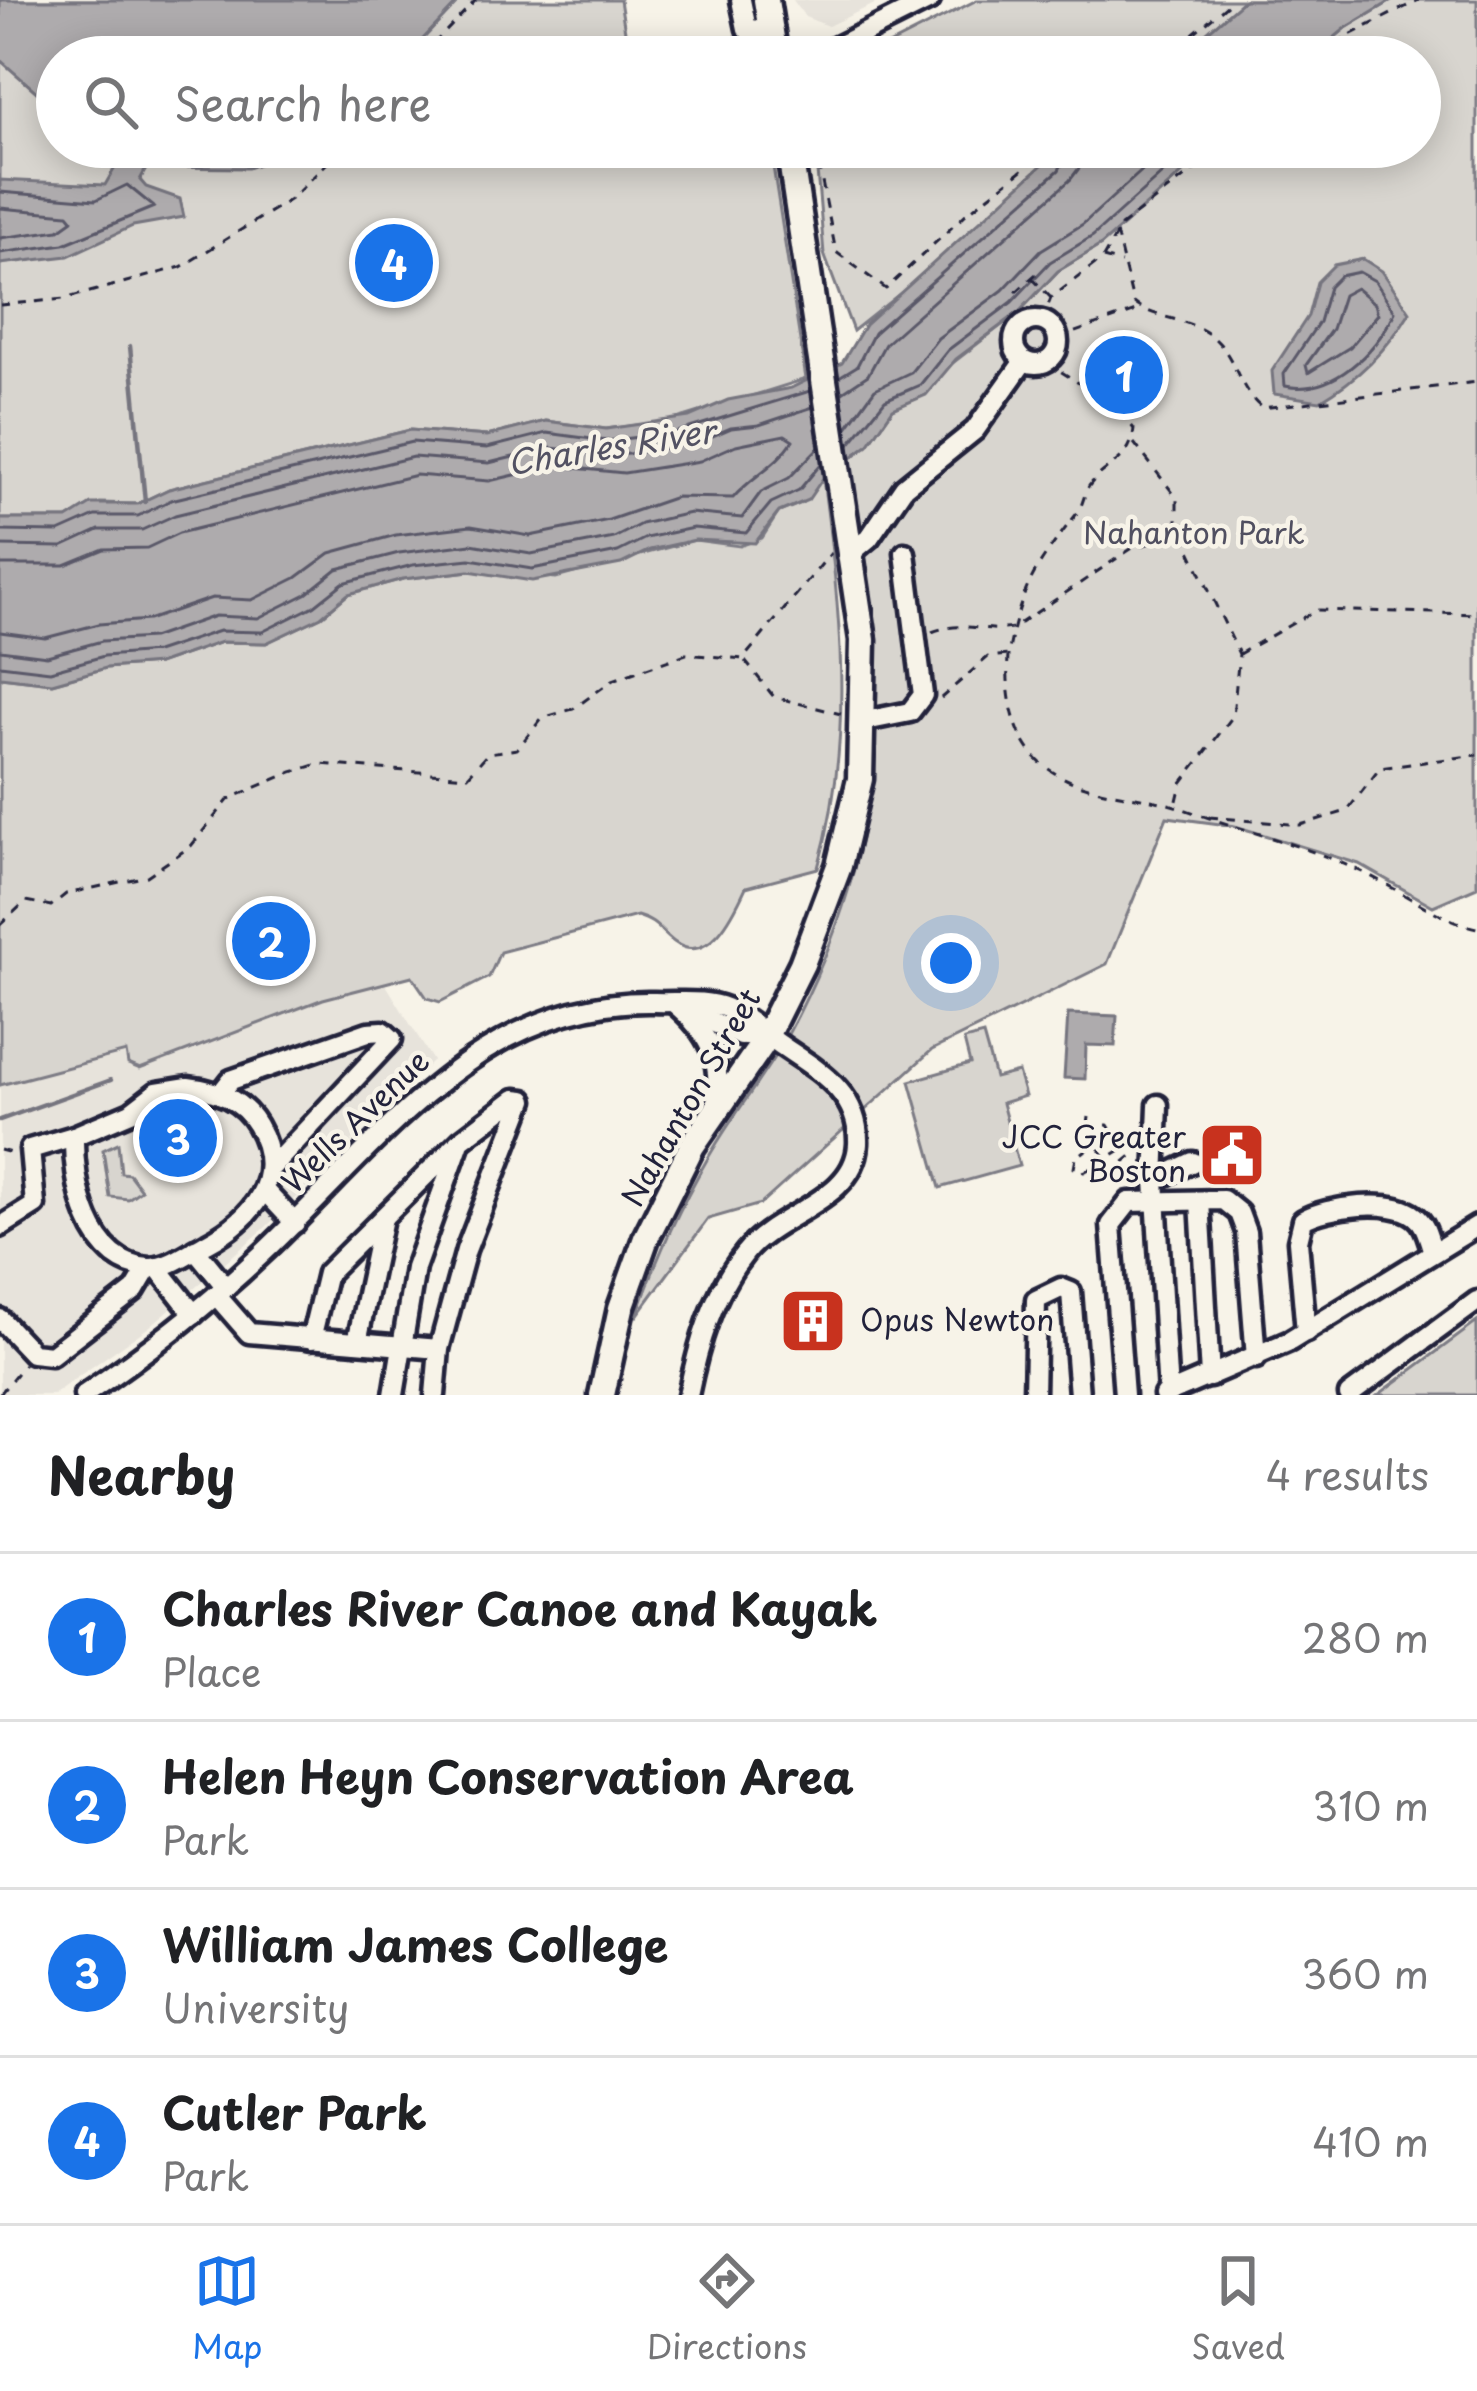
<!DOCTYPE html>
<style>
body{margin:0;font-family:"Playpen Sans",sans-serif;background:#f6f6f6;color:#202124}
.you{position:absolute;left:951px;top:963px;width:42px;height:42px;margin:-30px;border:9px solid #fff;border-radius:50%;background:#1a73e8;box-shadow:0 0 0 18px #1a73e833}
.badge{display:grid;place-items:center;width:78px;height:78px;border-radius:50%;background:#1a73e8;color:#fff;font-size:39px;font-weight:700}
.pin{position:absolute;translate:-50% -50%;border:6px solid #fff;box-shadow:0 3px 12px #0006}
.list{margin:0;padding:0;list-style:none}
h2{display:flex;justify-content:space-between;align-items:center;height:156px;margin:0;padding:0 48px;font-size:51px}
h2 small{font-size:39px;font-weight:400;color:#757577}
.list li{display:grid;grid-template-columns:78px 1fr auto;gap:36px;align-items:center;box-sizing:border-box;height:168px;padding:0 48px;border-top:3px solid #e0e0e0}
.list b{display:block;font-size:45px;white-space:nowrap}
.list p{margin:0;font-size:39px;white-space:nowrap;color:#757577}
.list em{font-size:39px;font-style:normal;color:#757577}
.icon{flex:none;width:66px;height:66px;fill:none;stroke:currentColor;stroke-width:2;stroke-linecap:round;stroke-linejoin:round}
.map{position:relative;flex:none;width:1477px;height:1395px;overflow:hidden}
.search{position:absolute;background:#fff;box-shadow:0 6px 30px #0003;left:36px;right:36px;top:36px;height:132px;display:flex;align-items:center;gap:30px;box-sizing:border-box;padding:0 42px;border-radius:66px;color:#757577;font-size:45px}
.sheet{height:828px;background:#fff}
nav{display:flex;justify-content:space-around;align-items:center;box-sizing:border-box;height:168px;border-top:3px solid #e0e0e0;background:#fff;font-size:33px;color:#757577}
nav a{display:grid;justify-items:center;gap:6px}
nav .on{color:#1a73e8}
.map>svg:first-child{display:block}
.built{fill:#e7e3db}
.green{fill:#d8d5cf;stroke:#7d7c85;stroke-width:3}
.water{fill:#aeabad;stroke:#76747f;stroke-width:3}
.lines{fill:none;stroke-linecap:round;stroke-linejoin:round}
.shore{stroke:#5a5969;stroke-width:3}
.stream{stroke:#76747f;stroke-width:4.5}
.minor-casing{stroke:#22223b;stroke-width:27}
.major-casing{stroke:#22223b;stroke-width:33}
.path{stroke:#22223b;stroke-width:3;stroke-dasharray:9 9;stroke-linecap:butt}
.minor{stroke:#f7f3e8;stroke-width:18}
.major{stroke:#f7f3e8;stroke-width:24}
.labels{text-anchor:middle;stroke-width:9;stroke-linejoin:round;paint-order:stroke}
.park-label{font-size:30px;fill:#504f60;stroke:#f7f3e8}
.street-label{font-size:30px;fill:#22223b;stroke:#f7f3e8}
.poi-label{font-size:30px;fill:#22223b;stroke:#f7f3e8;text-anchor:end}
.water-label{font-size:33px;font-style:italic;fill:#535263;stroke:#f7f3e8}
</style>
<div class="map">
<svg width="1477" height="1395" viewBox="0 0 1477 1395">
<rect width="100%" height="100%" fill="#f7f3e8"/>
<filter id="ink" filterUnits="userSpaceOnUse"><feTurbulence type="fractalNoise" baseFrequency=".00833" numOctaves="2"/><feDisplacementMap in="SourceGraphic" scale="24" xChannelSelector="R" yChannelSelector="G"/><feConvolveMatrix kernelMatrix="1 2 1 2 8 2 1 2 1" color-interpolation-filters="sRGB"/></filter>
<g filter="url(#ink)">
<g class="built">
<polygon points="793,0 883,0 828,26 805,17"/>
<polygon points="385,983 433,1061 264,1229 149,1327 52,1395 0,1395 0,1085"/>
</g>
<g class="green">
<polygon points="0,0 620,0 629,57 57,57 57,147 770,147 806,379 674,420 606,429 546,421 487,436 410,430 169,489 137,504 100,503 67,519 0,519"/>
<polygon points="977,0 1267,0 1196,57 865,57"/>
<path d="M1393,0H1477V887L1433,906L1359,864L1235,826L1167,817L1107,964L932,1050L761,1204L708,1219L636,1317C657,1256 683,1198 717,1143C739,1107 766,1073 787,1036C897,832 884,678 850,459L868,445L893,409L1019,312L1058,271L1101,245L1212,147H1420V57H1311L1346,28Z"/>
<polygon points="815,147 1084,147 853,331 824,254"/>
<path d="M823,478C840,610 855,737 818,868L746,887C735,911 709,968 674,942C659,931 658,922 637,916L500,952L489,977L440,1002L427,998L412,976L323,999L140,1069L128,1064L126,1052L0,1085V677L52,683L106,668L158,664L221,642L266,643L321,617L348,594L403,579L469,571L556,578L695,540L740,546L762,538L779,512L802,503Z"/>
<polygon points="983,1035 995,1078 1018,1072 1025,1096 1002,1103 1019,1166 940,1188 910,1081 970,1064 964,1040"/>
<polygon points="118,1143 121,1173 129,1174 141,1190 128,1199 110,1197 103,1150"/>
<polygon points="1477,1322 1477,1395 1378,1395"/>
</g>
<g class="water">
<polygon points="0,0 460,0 406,57 57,57 57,95 40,95 0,60"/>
<polygon points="1244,0 1393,0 1346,28 1311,57 1178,57"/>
<polygon points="104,147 304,147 248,168 147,167 140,180 146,187 180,199 184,217 133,226 68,256 0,264 0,180 105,185 116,166"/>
<polygon points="1062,147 1212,147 1101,245 1058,271 1019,312 956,359 926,395 893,409 868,445 823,478 808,500 779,512 755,543 695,540 650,550 621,564 532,581 469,571 403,579 348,594 321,617 266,643 221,642 158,664 106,668 52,683 0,677 0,519 67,519 91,504 137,504 169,489 410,430 487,436 546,421 606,429 689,417 728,400 791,388 842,363 865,325"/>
<path d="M1363,259L1382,271L1410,312C1387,350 1358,379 1320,401L1274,394L1272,371L1308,316L1317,282L1334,265Z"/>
<polygon points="1068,1014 1117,1016 1115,1046 1086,1045 1085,1079 1064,1078"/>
</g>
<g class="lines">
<g class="shore">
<polyline points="121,147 132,161 147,155 245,156 274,147"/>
<polyline points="0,192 96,200 127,185 154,207 64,244 0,253"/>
<polyline points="0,208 68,214 73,220 59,230 0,238"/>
<path d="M1359,272L1375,281L1395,312C1375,352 1333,396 1285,386L1284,374L1319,322L1329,287L1340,276Z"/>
<polygon points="1356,288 1375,304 1378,314 1350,347 1308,373 1306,365 1332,329 1343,295"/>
<polyline points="839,377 857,366 874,333 1059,170 1071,147"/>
<polyline points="841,393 868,375 885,344 1070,180 1083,163 1086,147"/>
<polyline points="846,429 875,389 911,372 938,338 1003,290 1041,250 1083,224 1168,147"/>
<polyline points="849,445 885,400 920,385 948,350 1012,302 1050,262 1093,236 1192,147"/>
<polyline points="0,531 59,532 95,516 138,516 171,500 412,442 487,448 547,433 607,441 677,432 810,391"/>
<polyline points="0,546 62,547 99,530 142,530 175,515 413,457 489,463 550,448 622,455 696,443 731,428 759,425 813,407"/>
<path d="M0,565H65L104,549L147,548L179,533L416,475L489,481L554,466L624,473L700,461L736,445L785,435L793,440C779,464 752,476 733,498L676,497L609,520L530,536L471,526L396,535L330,553L296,578L252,600L212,598L148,620L99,624L45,638L0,632"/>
<polyline points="0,650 47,656 102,641 152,638 215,616 258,618 306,594 337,569 399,553 471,544 531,554 614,538 641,524 690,513 742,518 761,492 789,478 819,447"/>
<polyline points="0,665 50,671 104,656 156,652 219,631 262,632 314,606 343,583 413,565 470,559 532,569 618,552 646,538 693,528 746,533 771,503 799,490 821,464"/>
</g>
<g class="stream">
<polyline points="130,346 145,502"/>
<polyline points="0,1120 111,1080"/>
</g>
<defs>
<g id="minor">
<polyline points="741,0 747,29 771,30"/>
<polyline points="800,57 834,48 930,0"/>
<circle cx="1036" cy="342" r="22"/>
<polyline points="851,553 869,538 904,487 975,430 1024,361"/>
<polyline points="865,721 910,712 923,695 905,553"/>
<path d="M674,1003C709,1032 724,1062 715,1108"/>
<polyline points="694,1013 741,1036 767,1035"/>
<path d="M188,1087C216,1090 242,1099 257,1125C288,1178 252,1219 207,1243C191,1251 168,1269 149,1268C87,1264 73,1182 74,1136L131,1112L157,1092Z"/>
<polyline points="220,1094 231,1080 368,1032 383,1031 392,1039 269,1170"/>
<polyline points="1155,1180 1158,1105"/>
<polyline points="264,1190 295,1223"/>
<polyline points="1200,1201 1210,1377"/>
<polyline points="0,1227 35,1205 30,1149 74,1136"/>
<polyline points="195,1249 226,1287"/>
<polyline points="157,1267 194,1314"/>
<polyline points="216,1295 249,1333 439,1349"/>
<polyline points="0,1319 32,1353 51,1355 135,1290 148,1268"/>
<path d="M1306,1332L1298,1241L1303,1220C1327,1206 1392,1198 1415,1216C1426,1224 1428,1238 1432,1249"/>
<polyline points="311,1339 327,1273 461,1140 515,1099 524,1100 466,1250 439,1349 435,1395"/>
<polyline points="357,1342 383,1218"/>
<polyline points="1168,1394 1155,1180 1193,1162"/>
<path d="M84,1395C146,1353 207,1306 262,1254C376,1147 479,998 654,1002C676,1003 705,999 726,1008C747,1017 760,1030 778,1043C815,1069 860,1091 858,1144C855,1201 776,1213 745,1253C713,1292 698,1346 688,1395"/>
<polyline points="394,1395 415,1268 459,1145"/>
<polyline points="1034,1395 1036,1300 1061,1288 1071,1292 1079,1395"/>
<polyline points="1124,1395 1111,1225 1129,1202 1223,1200 1239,1213 1246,1232 1256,1358"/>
<polyline points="1164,1395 1290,1341 1477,1226"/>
<polyline points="1349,1395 1477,1301"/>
</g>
<g id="major">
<polyline points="766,0 775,57"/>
<polyline points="602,1395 621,1308 646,1238 692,1146 761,1046 802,964 839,866 860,779 863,640 789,147"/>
</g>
</defs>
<use href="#minor" class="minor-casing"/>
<use href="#major" class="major-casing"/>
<g class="path">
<polyline points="421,57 476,0"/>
<polyline points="1165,57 1233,0"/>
<polyline points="1323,57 1344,38 1419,0"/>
<polyline points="815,147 836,252 886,289 967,213 1052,147"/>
<path d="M1116,233L1133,302C1154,321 1195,316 1219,343C1237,363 1240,391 1262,408L1477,382"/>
<polyline points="1103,258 1121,263"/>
<polyline points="1032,278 1051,298"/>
<polyline points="1016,292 1036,274"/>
<polyline points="0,305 64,299 181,267 291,199 343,147"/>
<polyline points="1042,321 1051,298 1103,258 1121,226 1224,147"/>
<polyline points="1058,338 1139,310"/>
<polyline points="1085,383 1100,367 1125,359"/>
<polyline points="1134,443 1177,498 1177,523 1239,654 1233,716 1181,784 1176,805"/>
<path d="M932,632C962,620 983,633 1013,628L1131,549L1180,534"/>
<polyline points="1239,654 1316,610 1477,614"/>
<path d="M1008,655C1006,693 1012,738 1042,764C1080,796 1137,792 1181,808C1240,830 1305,845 1362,872C1400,889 1436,919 1477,928"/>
<polyline points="745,661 774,697 841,714"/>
<path d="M941,698L988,657L1008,655C1022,583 1035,568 1078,512C1083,504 1084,494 1089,486C1107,462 1130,463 1134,429L1118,408L1046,362"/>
<polyline points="1209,817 1300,825 1347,811 1380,768 1477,755"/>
<polyline points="0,925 26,901 51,906 66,894 147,876 191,846 229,799 292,772 319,764 468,776 488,753 517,749 542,718 573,709 613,680 686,654 743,659 831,553"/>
<polyline points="1089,1117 1087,1132 1126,1185"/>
<polyline points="1088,1125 1108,1125 1111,1130 1076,1158 1074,1168 1084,1172 1132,1143 1133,1155 1115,1170"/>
<polyline points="0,1150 11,1153"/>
<polyline points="0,1394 24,1364"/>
</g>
<use href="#minor" class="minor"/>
<use href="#major" class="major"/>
</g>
</g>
<defs>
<symbol id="civic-square" viewBox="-11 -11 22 22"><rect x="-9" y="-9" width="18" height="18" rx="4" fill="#c8321e" stroke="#f7f3e8"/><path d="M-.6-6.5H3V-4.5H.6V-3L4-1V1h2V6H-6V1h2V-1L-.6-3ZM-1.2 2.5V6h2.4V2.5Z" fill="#fff"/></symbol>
<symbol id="building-square" viewBox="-11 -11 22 22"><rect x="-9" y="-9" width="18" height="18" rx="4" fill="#c8321e" stroke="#f7f3e8"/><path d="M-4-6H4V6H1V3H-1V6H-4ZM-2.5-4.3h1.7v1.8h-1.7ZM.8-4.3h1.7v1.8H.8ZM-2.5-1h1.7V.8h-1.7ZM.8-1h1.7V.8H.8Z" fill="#fff"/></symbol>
</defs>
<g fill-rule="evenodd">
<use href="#civic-square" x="1194" y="1117" width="76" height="76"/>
<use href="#building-square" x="775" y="1283" width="76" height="76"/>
</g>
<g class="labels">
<g class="park-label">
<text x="1194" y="544">Nahanton Park</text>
</g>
<g class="street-label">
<text transform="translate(692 1098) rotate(-60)" y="10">Nahanton Street</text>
<text transform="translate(356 1122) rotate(-44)" y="10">Wells Avenue</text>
</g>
<g class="poi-label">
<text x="1186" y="1148">JCC Greater<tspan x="1186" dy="34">Boston</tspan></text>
<text x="860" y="1331" text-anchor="start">Opus Newton</text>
</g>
<g class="water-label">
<text transform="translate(611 447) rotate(-9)" y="12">Charles River</text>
</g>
</g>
</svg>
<div class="you"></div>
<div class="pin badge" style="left:1124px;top:375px">1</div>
<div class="pin badge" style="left:271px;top:941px">2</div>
<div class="pin badge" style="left:178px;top:1138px">3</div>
<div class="pin badge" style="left:394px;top:263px">4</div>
<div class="search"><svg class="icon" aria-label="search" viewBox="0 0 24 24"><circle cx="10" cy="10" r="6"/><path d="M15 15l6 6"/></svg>Search here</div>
</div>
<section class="sheet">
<h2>Nearby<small>4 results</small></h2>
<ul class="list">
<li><span class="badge">1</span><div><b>Charles River Canoe and Kayak</b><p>Place</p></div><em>280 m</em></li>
<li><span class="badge">2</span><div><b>Helen Heyn Conservation Area</b><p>Park</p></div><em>310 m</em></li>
<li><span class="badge">3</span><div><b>William James College</b><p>University</p></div><em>360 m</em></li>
<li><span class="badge">4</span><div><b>Cutler Park</b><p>Park</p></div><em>410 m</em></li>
</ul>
</section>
<nav>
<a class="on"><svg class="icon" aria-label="map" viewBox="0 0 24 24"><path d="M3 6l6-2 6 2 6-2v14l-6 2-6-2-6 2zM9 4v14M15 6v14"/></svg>Map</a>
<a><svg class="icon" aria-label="directions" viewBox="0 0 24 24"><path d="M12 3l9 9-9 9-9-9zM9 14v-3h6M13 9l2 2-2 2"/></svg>Directions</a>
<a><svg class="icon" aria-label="saved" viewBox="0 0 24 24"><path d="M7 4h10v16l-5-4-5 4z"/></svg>Saved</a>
</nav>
